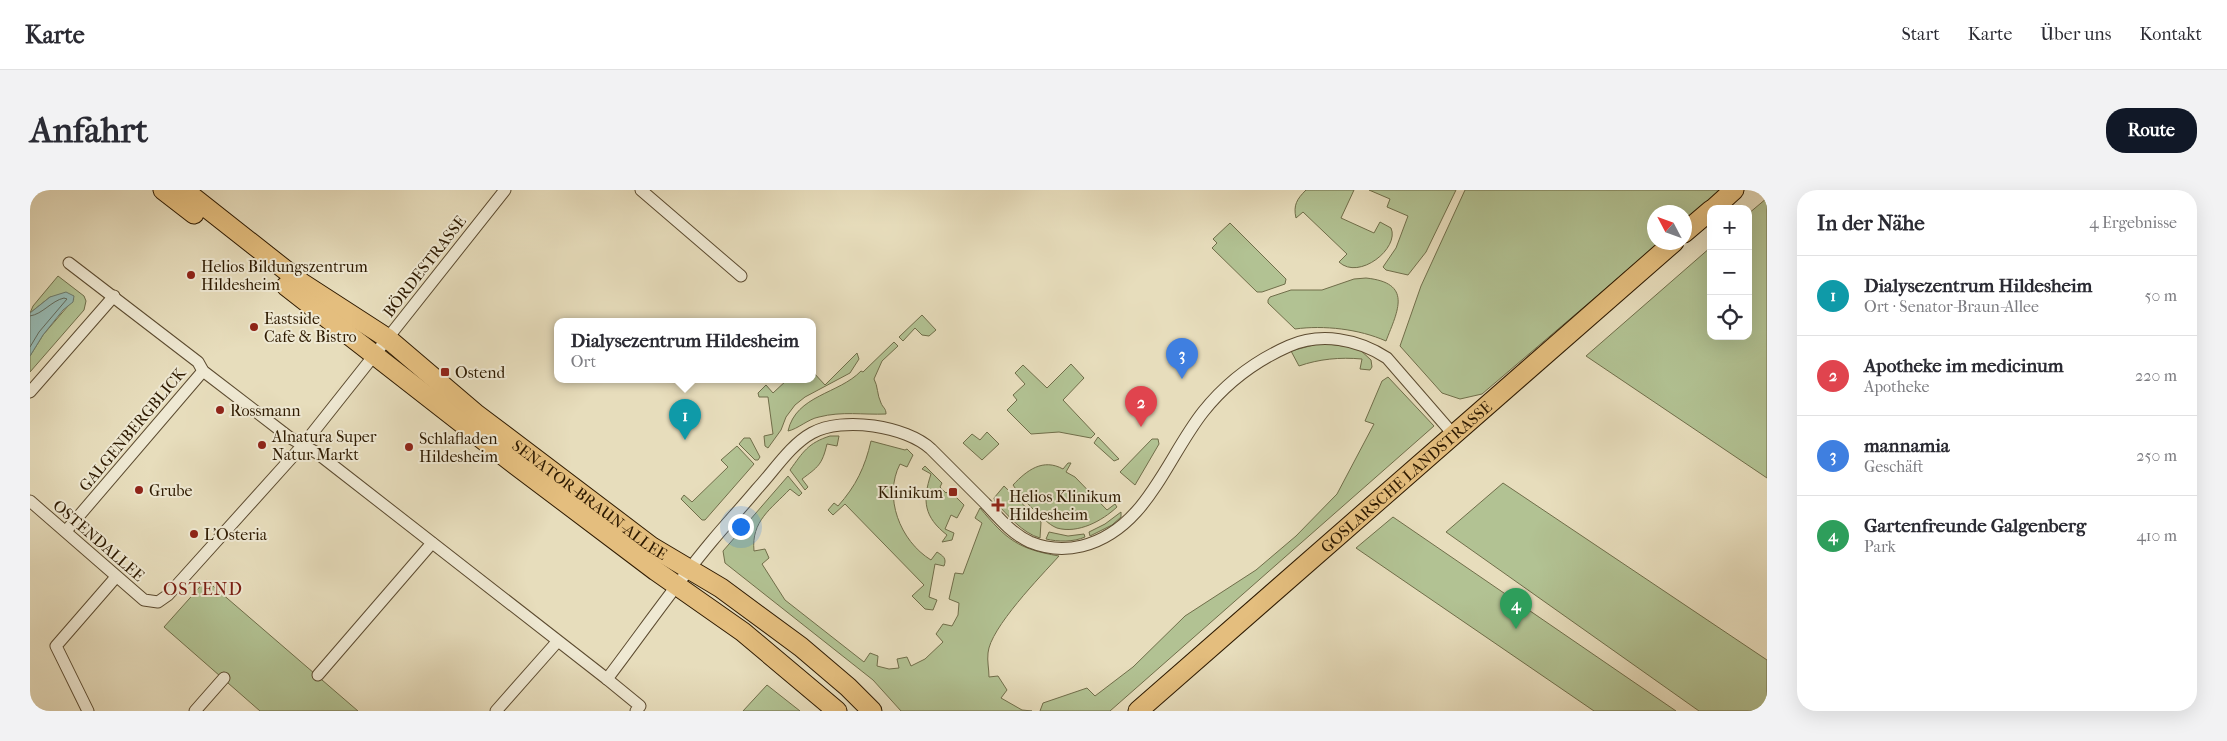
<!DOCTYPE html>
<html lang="de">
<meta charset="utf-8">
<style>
body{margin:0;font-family:"IM FELL French Canon",serif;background:#f2f2f3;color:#2b2b33}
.controls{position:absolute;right:15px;top:15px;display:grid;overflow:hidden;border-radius:10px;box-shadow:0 5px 20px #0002}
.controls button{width:45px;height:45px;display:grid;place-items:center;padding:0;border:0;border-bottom:1px solid #e1e1e2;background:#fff;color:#2b2b33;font:25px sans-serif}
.compass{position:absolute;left:1617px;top:15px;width:45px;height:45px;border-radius:50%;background:#fff;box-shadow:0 5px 20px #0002;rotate:311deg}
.you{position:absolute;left:710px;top:336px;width:18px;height:18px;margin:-12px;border:4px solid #fff;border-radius:50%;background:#1a73e8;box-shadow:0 0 0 8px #1a73e833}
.badge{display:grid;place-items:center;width:32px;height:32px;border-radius:50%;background:#111827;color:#fff;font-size:16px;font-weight:700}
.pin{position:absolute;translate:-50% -41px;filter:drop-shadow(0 1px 2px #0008)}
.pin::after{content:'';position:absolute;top:26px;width:18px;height:15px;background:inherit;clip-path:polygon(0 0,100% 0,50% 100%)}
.popup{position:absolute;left:524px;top:128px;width:262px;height:65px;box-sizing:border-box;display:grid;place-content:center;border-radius:10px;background:#fff;filter:drop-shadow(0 1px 4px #0005);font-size:16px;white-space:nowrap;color:#7c7c81}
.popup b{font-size:19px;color:#2b2b33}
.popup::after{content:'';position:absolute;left:50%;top:100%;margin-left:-10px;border:10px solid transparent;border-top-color:#fff}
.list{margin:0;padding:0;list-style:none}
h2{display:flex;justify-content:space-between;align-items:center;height:65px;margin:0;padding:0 20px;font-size:21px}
h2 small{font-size:16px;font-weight:400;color:#7c7c81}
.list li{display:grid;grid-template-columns:32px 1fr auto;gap:15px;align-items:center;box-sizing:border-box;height:80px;padding:0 20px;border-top:1px solid #e1e1e2}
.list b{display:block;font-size:19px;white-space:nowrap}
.list p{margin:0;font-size:16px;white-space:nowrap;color:#7c7c81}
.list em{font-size:16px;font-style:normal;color:#7c7c81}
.icon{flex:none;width:28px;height:28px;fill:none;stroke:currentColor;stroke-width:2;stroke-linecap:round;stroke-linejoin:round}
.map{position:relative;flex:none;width:1737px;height:521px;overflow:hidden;border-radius:20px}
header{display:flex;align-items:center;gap:30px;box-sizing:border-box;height:70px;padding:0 25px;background:#fff;border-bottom:1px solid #e1e1e2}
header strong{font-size:24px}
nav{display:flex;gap:28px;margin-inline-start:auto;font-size:18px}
.intro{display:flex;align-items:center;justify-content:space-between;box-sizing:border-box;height:120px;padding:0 30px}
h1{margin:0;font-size:35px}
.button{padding:12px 22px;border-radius:20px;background:#111827;color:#fff;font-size:18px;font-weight:700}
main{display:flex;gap:30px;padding:0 30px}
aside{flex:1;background:#fff;border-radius:20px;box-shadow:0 5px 20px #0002}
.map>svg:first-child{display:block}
.green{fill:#b2c293;stroke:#706e4a}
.water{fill:#97bbb5;stroke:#6d7b6d}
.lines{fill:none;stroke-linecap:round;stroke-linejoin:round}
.shore{stroke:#626a5b;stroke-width:1}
.minor-casing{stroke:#5c4b30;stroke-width:13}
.primary-casing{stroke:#2e1a01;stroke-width:21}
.minor{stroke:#efe9d3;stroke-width:11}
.primary{stroke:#e4be7e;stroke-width:19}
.poi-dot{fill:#8f2418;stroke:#efe9d3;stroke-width:2}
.labels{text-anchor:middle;stroke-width:4;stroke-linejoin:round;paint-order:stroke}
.poi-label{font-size:16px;fill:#2e1a01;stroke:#efe9d3;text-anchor:start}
.street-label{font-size:16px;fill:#2e1a01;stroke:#efe9d3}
.neighbourhood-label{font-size:18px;letter-spacing:1px;fill:#7a1f14;stroke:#efe9d3}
</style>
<header>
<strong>Karte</strong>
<nav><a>Start</a><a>Karte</a><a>Über uns</a><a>Kontakt</a></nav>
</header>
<div class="intro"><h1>Anfahrt</h1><a class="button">Route</a></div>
<main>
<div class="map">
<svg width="1737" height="521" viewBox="0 0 1737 521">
<rect width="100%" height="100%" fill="#e7ddbc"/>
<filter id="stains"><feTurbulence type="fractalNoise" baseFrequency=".004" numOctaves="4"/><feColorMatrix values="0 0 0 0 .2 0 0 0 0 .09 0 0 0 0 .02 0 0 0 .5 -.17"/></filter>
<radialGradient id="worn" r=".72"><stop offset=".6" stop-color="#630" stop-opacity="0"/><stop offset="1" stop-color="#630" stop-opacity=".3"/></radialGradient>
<g class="green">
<path d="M1276,0H1324L1311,28L1344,43L1350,32L1361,38C1370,58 1329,91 1309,72L1317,64L1273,22L1266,28C1263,15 1267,9 1276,0Z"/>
<polygon points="1339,0 1426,0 1396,62 1378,85 1356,80 1353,77 1366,58 1378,26 1357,17 1360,9"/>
<polygon points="1435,0 1691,0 1655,31 1654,22 1624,22 1624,52 1629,53 1452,204 1430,209 1412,203 1370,156 1391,96"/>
<polygon points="1737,8 1737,288 1556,166 1681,57 1681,146 1718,146 1718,24"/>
<polygon points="1200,33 1256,89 1255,94 1232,102 1227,102 1182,58 1187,53 1183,49"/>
<polygon points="28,86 54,106 56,111 54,120 0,182 0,166 13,145 44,109 20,107 0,123 3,116"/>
<path d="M1336,88C1383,93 1368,120 1356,151C1329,139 1294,135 1265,139L1238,113V110L1240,107L1261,100H1292L1324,89Z"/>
<polygon points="892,125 906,140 899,146 892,145 885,138 873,151 869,147"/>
<path d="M864,152L868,156L852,171L844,189C848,196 847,205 851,213C853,218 856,218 856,224C833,225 812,221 789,227C778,229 768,239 758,241C766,205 809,204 831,181L833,182Z"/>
<path d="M1291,153L1328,158L1341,170L1342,177L1340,180L1330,179L1332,169C1310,167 1289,169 1269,176L1261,161Z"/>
<polygon points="827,163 829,169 820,183 775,207 765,215 756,227 751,240 738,258 735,256 734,246 743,244 738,207 729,207 728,203 736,195 743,203 758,189 782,189 783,182 795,195"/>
<polygon points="1041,174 1054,188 1033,210 1065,244 1061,248 1029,242 1001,244 977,220 987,210 983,205 995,194 985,183 993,175 1017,198"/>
<polygon points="1358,187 1404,236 1080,521 1010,521 1013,513 1057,498 1065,506 1103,477 1155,426 1226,380 1266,346 1307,304 1344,234 1335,231 1352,191"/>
<polygon points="957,242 969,254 952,270 933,253 942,244 950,250"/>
<path d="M800,246H809L807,256L797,254C792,275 788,277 772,289L778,297L775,300L760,280C773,262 778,253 800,246Z"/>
<polygon points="1068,247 1089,269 1084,271 1064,253"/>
<polygon points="714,248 720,248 730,267 728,270 725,270 709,254"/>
<polygon points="1122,249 1128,249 1129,254 1105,295 1090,282"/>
<path d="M841,251L875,260L877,259L883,265L877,277L870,274C853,307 870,351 901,370L907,362C913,366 917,368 914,376L905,374L899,407L907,410L903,420L895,419L882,406L894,395L815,314L803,325L798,320L804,313L808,316C826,296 835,277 841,251Z"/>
<polygon points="707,256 724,274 675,330 672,330 651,309 654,305 662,312 698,277 691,270"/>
<path d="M1038,273H1041L1036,282L1045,287L1077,320L1085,314L1087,317C1072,331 1048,344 1027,338C1019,335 1009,325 1003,319C995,311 989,304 983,295C997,280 1013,268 1033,279Z"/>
<path d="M895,276L912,293L910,297L916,303L919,300L934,315L927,328L921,325L915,339L924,343L922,350L912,352L917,345C894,327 892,311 901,284L892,279Z"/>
<path d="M758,286L772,303L769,306L760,299C741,319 721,331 724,361L735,359L739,368L732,374L755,410L834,472L840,463L848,466L847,476L859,479L869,478L867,469L877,467L881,476L895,469L913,452L906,444L913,434L922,436L928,425L929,413L919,409L925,383L933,384L952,333L945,328L950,318C977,350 988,359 1029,366C1011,386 960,438 958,463C957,471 959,479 959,487L968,486L977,500L971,508L992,520L1002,521H871L843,490L695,373L693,361Z"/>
<polygon points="1473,293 1737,470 1737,521 1669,521 1416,342"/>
<path d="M974,296L1011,332L1010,348C992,343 978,325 965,312L964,308Z"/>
<polygon points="1091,322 1091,327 1082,335 1060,346 1059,342 1075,334"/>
<polygon points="1363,327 1646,521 1564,521 1326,358"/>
<path d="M1019,342L1038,346L1054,344L1055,347C1044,352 1028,352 1016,349Z"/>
<polygon points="176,390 328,521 230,521 134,437"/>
<polygon points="737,495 770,521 713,521"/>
</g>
<polygon class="water" points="36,102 44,106 43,112 33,120 13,145 0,166 0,123 20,107"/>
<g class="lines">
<path class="shore" d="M0,126C13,124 21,111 34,108L37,109L9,142L0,157"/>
<defs>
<g id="minor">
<polyline points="611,0 711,86"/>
<polyline points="39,73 168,172 173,181 259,247 287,263 577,489 610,516 606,521"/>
<polyline points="0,202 84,106"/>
<polyline points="0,311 114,410 128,412 138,405 273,255 475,0"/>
<polyline points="36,341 173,181"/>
<polyline points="288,485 402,353"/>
<path d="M577,489C612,443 645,395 682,351C697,333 712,317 727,299C744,281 760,255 782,243C813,226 876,236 901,259C919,277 937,295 955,313C968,327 982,344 1000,352C1017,359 1035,360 1052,356C1116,340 1136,269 1173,222C1196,193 1225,171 1259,156C1291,142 1328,149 1357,168L1423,244"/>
<polyline points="58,521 26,456 86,387"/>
<polyline points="165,521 194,488"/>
<polyline points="466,521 527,452"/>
</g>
<g id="primary">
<polyline points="133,0 164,24"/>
<path id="s1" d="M154,0L272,93L357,148L445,223L622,357L691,398L771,457L818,497L842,521"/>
<polyline points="1683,19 1704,0"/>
<polyline points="1654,43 1681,20"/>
<polyline points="256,96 479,270 626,381 713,442 807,521"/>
<path id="s2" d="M1108,521L1644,52"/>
</g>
</defs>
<use href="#minor" class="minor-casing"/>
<use href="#primary" class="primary-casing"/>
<use href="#minor" class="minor"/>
<use href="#primary" class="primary"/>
</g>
<g class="poi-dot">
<circle cx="161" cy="85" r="5"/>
<circle cx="224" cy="137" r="5"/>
<rect x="410" y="177" width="10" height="10" rx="2.5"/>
<circle cx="190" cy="220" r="5"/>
<circle cx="232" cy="255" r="5"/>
<circle cx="379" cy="257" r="5"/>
<circle cx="109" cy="300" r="5"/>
<rect x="918" y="297" width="10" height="10" rx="2.5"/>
<path d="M965.5 307.5h5v5h5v5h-5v5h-5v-5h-5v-5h5z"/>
<circle cx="164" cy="344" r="5"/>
</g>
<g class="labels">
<g class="poi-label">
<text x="171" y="82">Helios Bildungszentrum<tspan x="171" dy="18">Hildesheim</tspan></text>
<text x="234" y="134">Eastside<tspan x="234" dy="18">Cafe &amp; Bistro</tspan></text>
<text x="425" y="188">Ostend</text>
<text x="200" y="226">Rossmann</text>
<text x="242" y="252">Alnatura Super<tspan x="242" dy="18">Natur Markt</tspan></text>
<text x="389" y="254">Schlafladen<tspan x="389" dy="18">Hildesheim</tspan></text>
<text x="119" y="306">Grube</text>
<text x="913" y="308" text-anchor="end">Klinikum</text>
<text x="979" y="312">Helios Klinikum<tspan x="979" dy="18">Hildesheim</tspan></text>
<text x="174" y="350">L'Osteria</text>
</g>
<g class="street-label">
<text transform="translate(394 76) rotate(-52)" y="6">BÖRDESTRASSE</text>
<text transform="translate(102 239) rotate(-50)" y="6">GALGENBERGBLICK</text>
<text dy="6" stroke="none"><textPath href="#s2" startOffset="356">GOSLARSCHE LANDSTRASSE</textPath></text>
<text dy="6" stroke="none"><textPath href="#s1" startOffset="511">SENATOR-BRAUN-ALLEE</textPath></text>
<text transform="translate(69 350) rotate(41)" y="6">OSTENDALLEE</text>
</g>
<g class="neighbourhood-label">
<text x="173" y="405">OSTEND</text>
</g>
</g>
<rect width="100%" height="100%" filter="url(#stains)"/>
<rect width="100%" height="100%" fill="url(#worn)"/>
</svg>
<div class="controls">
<button>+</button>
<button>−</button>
<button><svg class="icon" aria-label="locate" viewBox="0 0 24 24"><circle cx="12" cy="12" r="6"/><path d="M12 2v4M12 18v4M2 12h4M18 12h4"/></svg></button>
</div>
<svg class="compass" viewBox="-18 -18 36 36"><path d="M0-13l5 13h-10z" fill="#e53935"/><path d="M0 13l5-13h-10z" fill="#7c7c81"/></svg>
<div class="you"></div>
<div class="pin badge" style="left:655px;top:250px;background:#0f9aa8">1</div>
<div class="popup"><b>Dialysezentrum Hildesheim</b>Ort</div>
<div class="pin badge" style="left:1111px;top:237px;background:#e0444e">2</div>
<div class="pin badge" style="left:1152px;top:189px;background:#3f7fe0">3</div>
<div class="pin badge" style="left:1486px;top:439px;background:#2e9e5b">4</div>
</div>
<aside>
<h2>In der Nähe<small>4 Ergebnisse</small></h2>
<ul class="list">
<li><span class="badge" style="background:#0f9aa8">1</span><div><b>Dialysezentrum Hildesheim</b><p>Ort · Senator-Braun-Allee</p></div><em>50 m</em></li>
<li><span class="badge" style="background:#e0444e">2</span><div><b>Apotheke im medicinum</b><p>Apotheke</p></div><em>220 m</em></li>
<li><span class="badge" style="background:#3f7fe0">3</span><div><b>mannamia</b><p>Geschäft</p></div><em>250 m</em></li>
<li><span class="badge" style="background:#2e9e5b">4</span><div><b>Gartenfreunde Galgenberg</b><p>Park</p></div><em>410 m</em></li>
</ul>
</aside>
</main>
